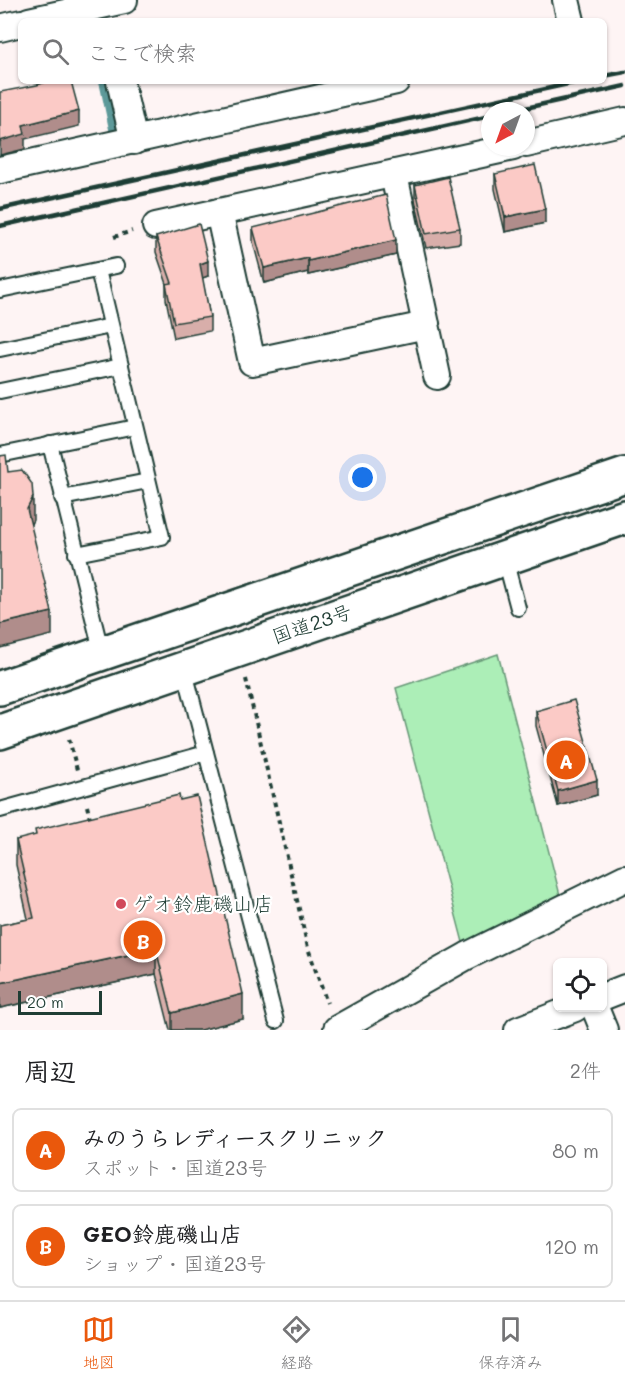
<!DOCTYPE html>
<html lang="ja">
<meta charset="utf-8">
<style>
body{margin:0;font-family:Mali,"Klee One",sans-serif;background:#f6f6f6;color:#202124}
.controls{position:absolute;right:18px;bottom:18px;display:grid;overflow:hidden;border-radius:9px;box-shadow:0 2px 4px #0004}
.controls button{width:54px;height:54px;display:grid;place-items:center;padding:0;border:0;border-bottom:2px solid #e0e0e0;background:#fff;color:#202124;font:30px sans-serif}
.compass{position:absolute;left:481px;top:102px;width:54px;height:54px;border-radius:50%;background:#fff;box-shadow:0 2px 4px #0004;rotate:221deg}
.scale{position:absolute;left:18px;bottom:15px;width:84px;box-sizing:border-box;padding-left:6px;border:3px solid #1f3d34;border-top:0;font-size:16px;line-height:21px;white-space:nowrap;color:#1f3d34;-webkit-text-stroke:4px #fff;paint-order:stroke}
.you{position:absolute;left:363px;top:478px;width:21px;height:21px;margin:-15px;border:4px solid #fff;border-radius:50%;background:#1a73e8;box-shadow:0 0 0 9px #1a73e833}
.badge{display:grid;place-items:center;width:39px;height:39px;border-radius:50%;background:#ea580c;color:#fff;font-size:20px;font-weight:700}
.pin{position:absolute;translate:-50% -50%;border:3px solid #fff;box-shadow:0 2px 6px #0006}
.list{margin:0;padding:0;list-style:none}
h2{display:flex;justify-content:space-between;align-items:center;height:78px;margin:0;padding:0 24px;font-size:26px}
h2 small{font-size:20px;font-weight:400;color:#757577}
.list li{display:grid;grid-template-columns:39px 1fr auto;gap:18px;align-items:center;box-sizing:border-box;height:84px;margin:0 12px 12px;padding:0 12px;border:2px solid #e0e0e0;border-radius:9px}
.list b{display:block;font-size:22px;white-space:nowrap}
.list p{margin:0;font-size:20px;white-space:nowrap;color:#757577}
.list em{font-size:20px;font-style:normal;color:#757577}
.icon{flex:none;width:33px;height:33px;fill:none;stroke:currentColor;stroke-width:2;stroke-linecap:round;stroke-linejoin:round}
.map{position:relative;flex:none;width:625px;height:1030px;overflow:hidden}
.search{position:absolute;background:#fff;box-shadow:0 2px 4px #0004;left:18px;right:18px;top:18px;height:66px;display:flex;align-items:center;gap:15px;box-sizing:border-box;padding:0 21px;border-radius:9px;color:#757577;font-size:22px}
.sheet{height:270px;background:#fff}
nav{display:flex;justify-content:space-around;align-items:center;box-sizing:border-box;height:84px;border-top:2px solid #e0e0e0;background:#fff;font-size:16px;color:#757577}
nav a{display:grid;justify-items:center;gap:3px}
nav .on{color:#ea580c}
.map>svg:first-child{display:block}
.green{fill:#aceeb7;stroke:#669676;stroke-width:1.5}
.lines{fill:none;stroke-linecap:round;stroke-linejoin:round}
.stream{stroke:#5d9999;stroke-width:8}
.service-casing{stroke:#1f3d34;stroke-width:18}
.minor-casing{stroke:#1f3d34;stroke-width:30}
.trunk-casing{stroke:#1f3d34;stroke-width:38}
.path{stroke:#1f3d34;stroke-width:4;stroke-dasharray:4.5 4.5;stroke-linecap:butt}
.service{stroke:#fff;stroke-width:14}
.minor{stroke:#fff;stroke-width:26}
.trunk{stroke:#fff;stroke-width:33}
.rail{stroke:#1f3d34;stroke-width:4.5}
.wall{fill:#d8aeaa;stroke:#1f3d34;stroke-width:1.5}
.shaded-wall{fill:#b08d8b;stroke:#1f3d34;stroke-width:1.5}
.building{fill:#fbcac6;stroke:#1f3d34;stroke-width:1.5}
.poi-dot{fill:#d1495b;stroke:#fff;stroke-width:2}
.labels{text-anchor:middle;stroke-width:4.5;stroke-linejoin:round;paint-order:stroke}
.street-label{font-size:20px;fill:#1f3d34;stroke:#fff}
.poi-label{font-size:20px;fill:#1f3d34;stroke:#fff;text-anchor:start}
</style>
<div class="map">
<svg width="625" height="1030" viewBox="0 0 625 1030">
<rect width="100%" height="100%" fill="#fef4f4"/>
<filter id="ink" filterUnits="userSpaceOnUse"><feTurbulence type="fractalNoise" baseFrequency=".0167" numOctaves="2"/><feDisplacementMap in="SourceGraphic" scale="12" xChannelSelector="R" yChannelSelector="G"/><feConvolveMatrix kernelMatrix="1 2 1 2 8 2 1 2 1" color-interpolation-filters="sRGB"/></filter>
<g filter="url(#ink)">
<polygon class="green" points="498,654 561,899 465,950 396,688"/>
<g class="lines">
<polyline class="stream" points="103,81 113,129"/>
<defs>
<g id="service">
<polyline points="0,290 116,266"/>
<polyline points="0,349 111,326"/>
<polyline points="0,391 121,366"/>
<polyline points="50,444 102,654"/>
<polyline points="0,455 135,427"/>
<polyline points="62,498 148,481"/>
<polyline points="76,554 162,537 98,270"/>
<polyline points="505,559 518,608"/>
<polyline points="184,668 276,1021"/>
<polyline points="0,810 206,753"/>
</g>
<g id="minor">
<polyline points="566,0 571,21"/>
<polyline points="29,21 124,0"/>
<polyline points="0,28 21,23"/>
<polyline points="120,81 134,141"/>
<polyline points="526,144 625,121"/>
<polyline points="0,170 396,81"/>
<polyline points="394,175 437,376"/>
<polyline points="219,212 252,362 426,325"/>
<polyline points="156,226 513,147"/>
<polyline points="602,997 625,988"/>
<polyline points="595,1008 604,1030"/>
<polyline points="337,1029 467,956 625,878"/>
<polyline points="518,1030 575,1008"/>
</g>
<g id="trunk">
<polyline points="0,688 625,475"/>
<polyline points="0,732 625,517"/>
</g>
</defs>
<use href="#service" class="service-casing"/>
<use href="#minor" class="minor-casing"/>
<use href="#trunk" class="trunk-casing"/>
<g class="path">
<polyline points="114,237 132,231"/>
<polyline points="246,679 308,948 327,1003"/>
<polyline points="69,739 77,770"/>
<polyline points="87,806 91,822"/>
</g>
<use href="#service" class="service"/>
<use href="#minor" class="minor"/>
<use href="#trunk" class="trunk"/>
<g class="rail">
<polyline points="604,76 625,72"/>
<polyline points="512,111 625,86"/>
<polyline points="0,209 582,81"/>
<polyline points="0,226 490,116"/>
</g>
</g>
<g class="wall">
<polygon points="495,174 545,223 505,232 495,189"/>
<polygon points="415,185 460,228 460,243 426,248 415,200"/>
<polygon points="253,228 396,255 308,275 308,272 264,283 253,242"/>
<polygon points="156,237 208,276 202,278 210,317 210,331 174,338 166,299 166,284 167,284 156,252"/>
<polygon points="536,711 597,795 558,806 536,726"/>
<polygon points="16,840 243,1019 200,1030 170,1030 156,974 0,1008 0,925 28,919 16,865"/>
</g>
<g class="shaded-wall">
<polygon points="79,111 79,126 25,139 25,149 0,155 0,141 23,125"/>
<polygon points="545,209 545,223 505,232 505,217"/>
<polygon points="396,240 396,255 308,275 308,261"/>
<polygon points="308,258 308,272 264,283 264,268"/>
<polygon points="208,261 208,276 200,279 200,264"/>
<polygon points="33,497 33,520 27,532 27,509"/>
<polygon points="52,612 52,635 0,648 0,624"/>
<polygon points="597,780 597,795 558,806 558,791"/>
<polygon points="156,949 156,974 0,1008 0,983"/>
<polygon points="243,994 243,1019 200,1030 172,1030 172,1013"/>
</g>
<g class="building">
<polygon points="49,81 71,81 79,111 23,125 25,134 0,141 0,92 37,85"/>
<polygon points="535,165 545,209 505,217 495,174"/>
<polygon points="448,177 460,228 426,234 415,185"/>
<polygon points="386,195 396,240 308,261 308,258 264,268 253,228"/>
<polygon points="199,224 208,261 200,264 210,317 174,323 166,284 172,283 156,237"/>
<polygon points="6,455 8,472 22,470 32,484 33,497 27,509 52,612 0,624 0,456"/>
<polygon points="574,700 597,780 558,791 536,711"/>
<polygon points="179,795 180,800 197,796 243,994 172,1013 156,949 0,983 0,925 34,918 16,840 36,835 35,830"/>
</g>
</g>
<circle class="poi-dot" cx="121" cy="904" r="6"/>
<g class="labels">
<g class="street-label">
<text transform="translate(312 624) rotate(-19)" y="7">国道23号</text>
</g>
<g class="poi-label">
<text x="133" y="911">ゲオ鈴鹿磯山店</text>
</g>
</g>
</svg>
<div class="controls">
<button><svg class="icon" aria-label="locate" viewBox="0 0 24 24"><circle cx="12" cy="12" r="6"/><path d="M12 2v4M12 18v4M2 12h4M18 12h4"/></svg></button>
</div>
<svg class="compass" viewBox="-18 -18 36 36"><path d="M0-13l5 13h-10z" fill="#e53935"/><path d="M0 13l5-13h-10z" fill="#757577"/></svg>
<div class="scale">20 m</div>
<div class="you"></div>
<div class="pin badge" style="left:566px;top:760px">A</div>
<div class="pin badge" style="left:143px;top:940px">B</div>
<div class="search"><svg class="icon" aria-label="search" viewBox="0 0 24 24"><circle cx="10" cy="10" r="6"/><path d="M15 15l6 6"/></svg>ここで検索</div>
</div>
<section class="sheet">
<h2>周辺<small>2件</small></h2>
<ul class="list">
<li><span class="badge">A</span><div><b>みのうらレディースクリニック</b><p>スポット · 国道23号</p></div><em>80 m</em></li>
<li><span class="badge">B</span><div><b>GEO鈴鹿磯山店</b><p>ショップ · 国道23号</p></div><em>120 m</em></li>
</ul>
</section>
<nav>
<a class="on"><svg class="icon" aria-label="map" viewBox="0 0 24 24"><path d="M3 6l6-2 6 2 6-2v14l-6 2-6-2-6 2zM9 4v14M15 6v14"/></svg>地図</a>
<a><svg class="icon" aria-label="directions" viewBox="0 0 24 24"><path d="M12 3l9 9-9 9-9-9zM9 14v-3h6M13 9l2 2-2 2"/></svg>経路</a>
<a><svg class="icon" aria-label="saved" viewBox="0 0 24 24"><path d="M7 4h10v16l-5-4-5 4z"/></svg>保存済み</a>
</nav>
